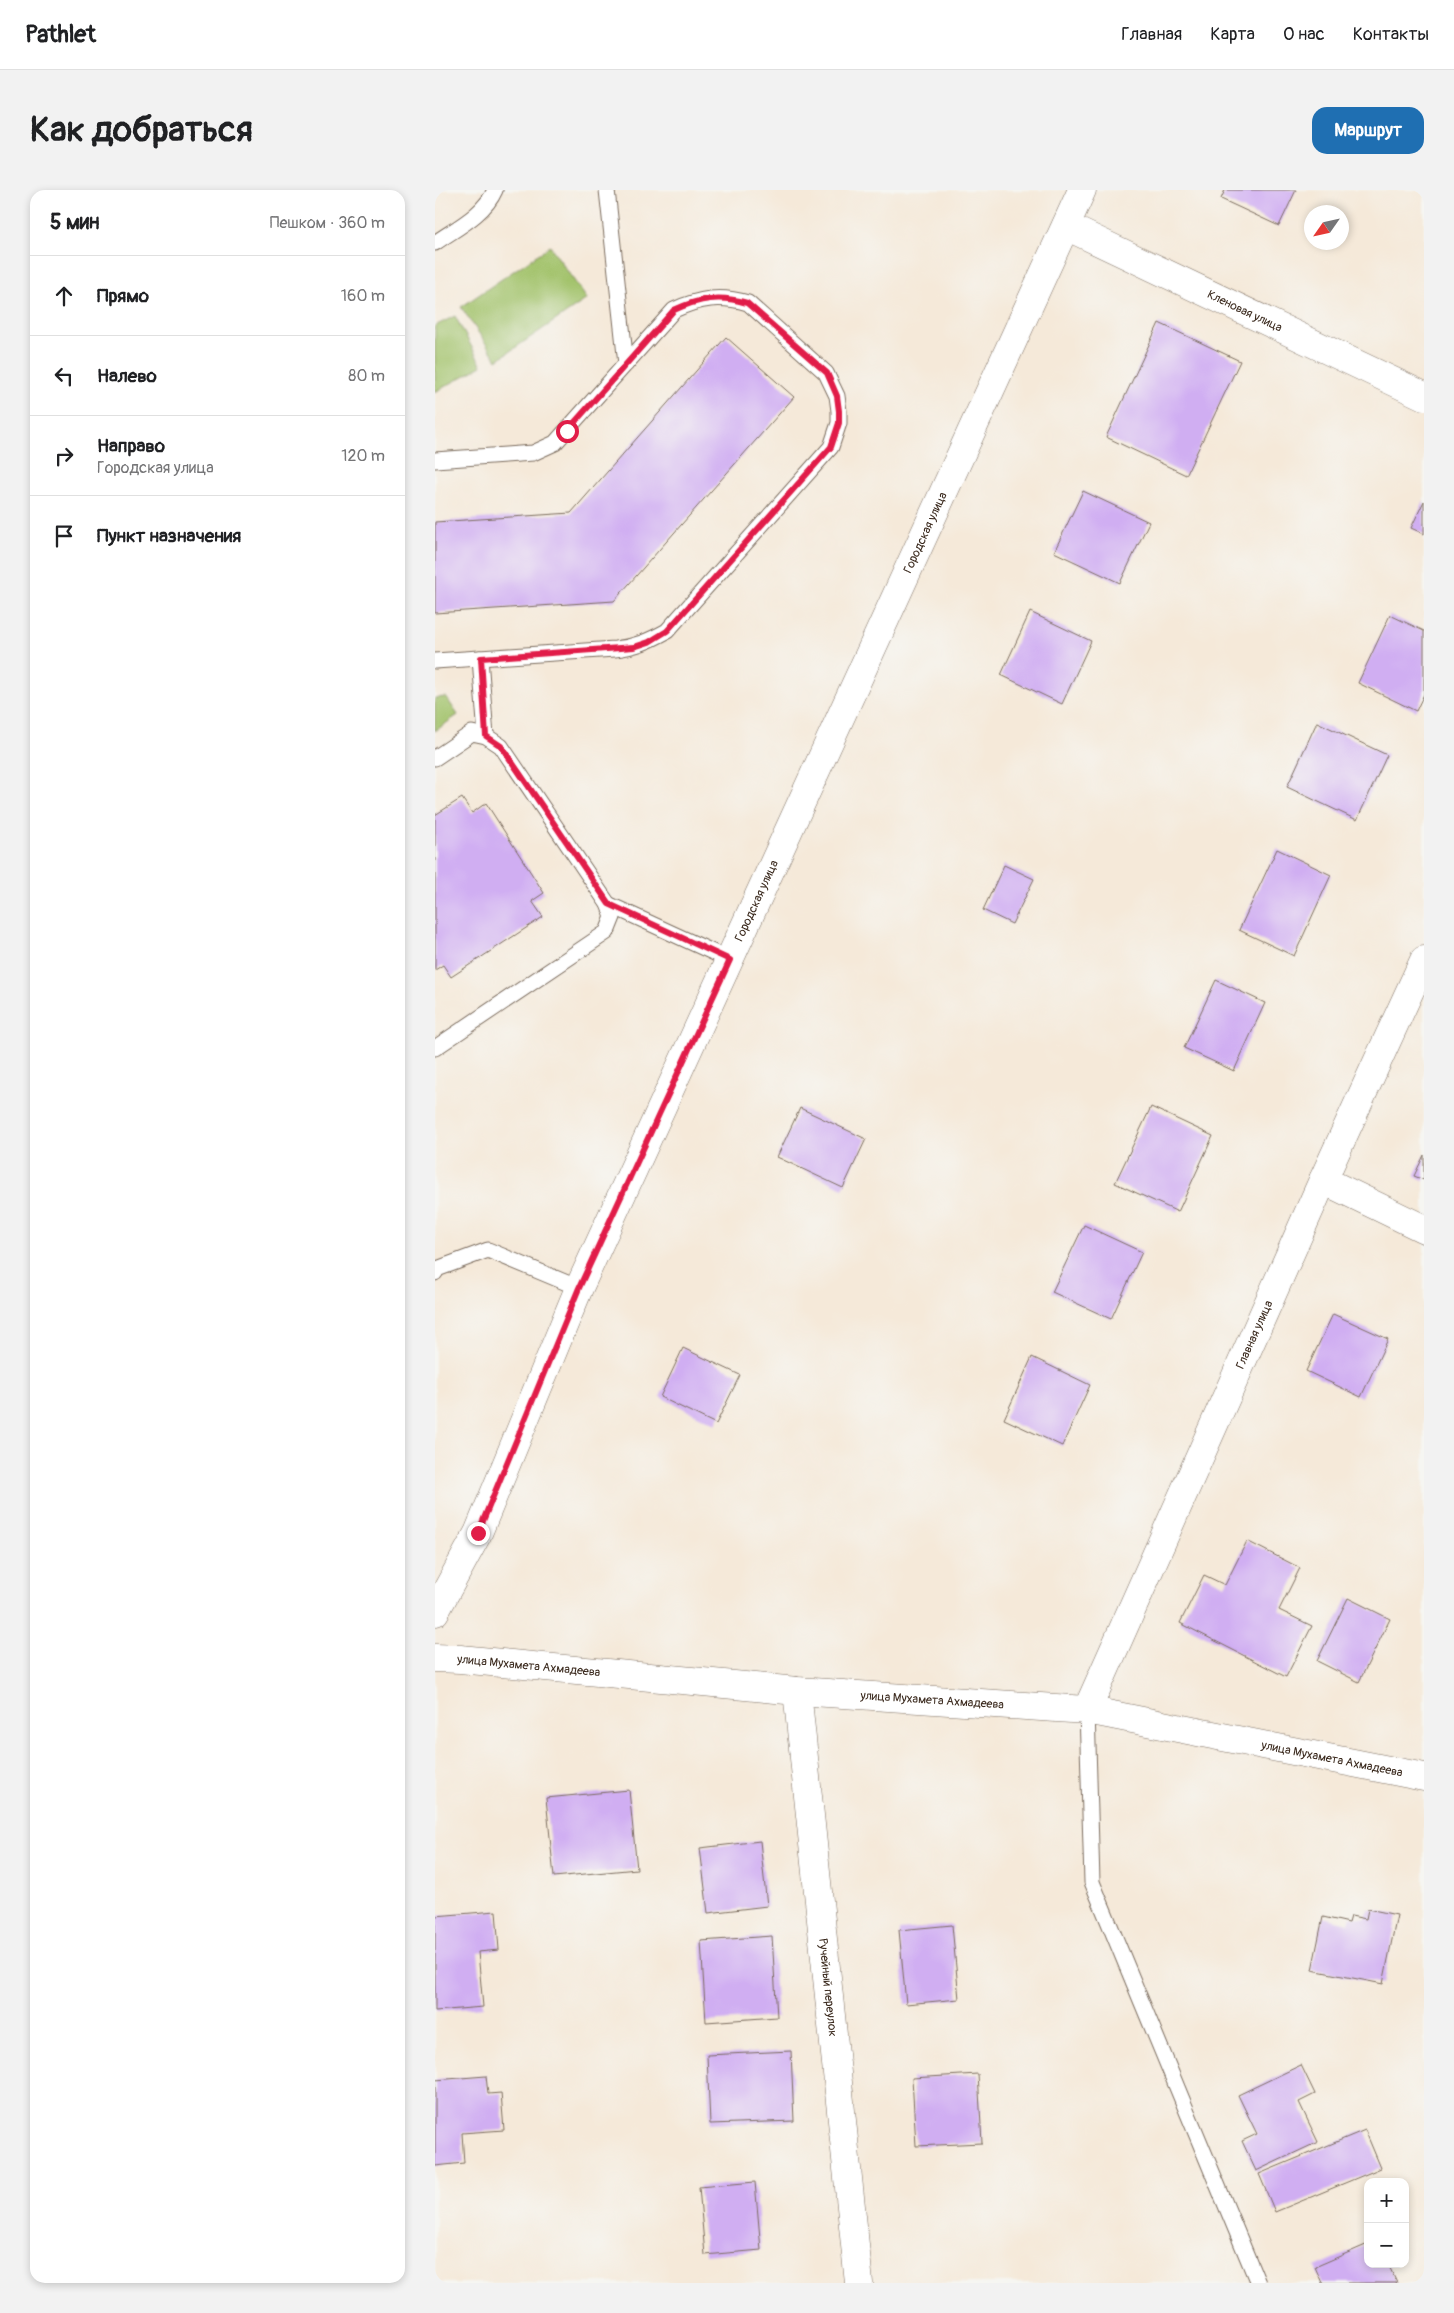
<!DOCTYPE html>
<html lang="ru">
<meta charset="utf-8">
<style>
body{margin:0;font-family:Pangolin,sans-serif;background:#f2f2f2;color:#202124}
.controls{position:absolute;right:15px;bottom:15px;display:grid;overflow:hidden;border-radius:10px;box-shadow:0 2px 8px #0003}
.controls button{width:45px;height:45px;display:grid;place-items:center;padding:0;border:0;border-bottom:1px solid #e0e0e0;background:#fff;color:#202124;font:25px sans-serif}
.compass{position:absolute;left:869px;top:15px;width:45px;height:45px;border-radius:50%;background:#fff;box-shadow:0 2px 8px #0003;rotate:236deg}
.stop{position:absolute;width:15px;height:15px;margin:-11px;border:4px solid #e11d48;border-radius:50%;background:#fff}
.stop.end{background:#e11d48;border-color:#fff;box-shadow:0 1px 5px #0008}
.list{margin:0;padding:0;list-style:none}
h2{display:flex;justify-content:space-between;align-items:center;height:65px;margin:0;padding:0 20px;font-size:21px}
h2 small{font-size:16px;font-weight:400;color:#757577}
.list li{display:grid;grid-template-columns:32px 1fr auto;gap:15px;align-items:center;box-sizing:border-box;height:80px;padding:0 20px;border-top:1px solid #e0e0e0}
.list b{display:block;font-size:19px;white-space:nowrap}
.list p{margin:0;font-size:16px;white-space:nowrap;color:#757577}
.list em{font-size:16px;font-style:normal;color:#757577}
.icon{flex:none;width:28px;height:28px;fill:none;stroke:currentColor;stroke-width:2;stroke-linecap:round;stroke-linejoin:round}
.map{position:relative;flex:none;width:989px;height:2093px;overflow:hidden;border-radius:15px}
header{display:flex;align-items:center;gap:30px;box-sizing:border-box;height:70px;padding:0 25px;background:#fff;border-bottom:1px solid #e0e0e0}
header strong{font-size:24px}
nav{display:flex;gap:28px;margin-inline-start:auto;font-size:18px}
.intro{display:flex;align-items:center;justify-content:space-between;box-sizing:border-box;height:120px;padding:0 30px}
h1{margin:0;font-size:35px}
.button{padding:12px 22px;border-radius:15px;background:#1f6fb2;color:#fff;font-size:18px;font-weight:700}
main{display:flex;gap:30px;padding:0 30px}
aside{flex:1;background:#fff;border-radius:15px;box-shadow:0 2px 8px #0003}
.map>svg:first-child{display:block}
.green{fill:#a2c26a;stroke:#6e7644}
.building{fill:#d0aef2}
.lines{fill:none;stroke-linecap:round;stroke-linejoin:round}
.service-casing{stroke:#7c6d5f;stroke-width:17}
.minor-casing{stroke:#7c6d5f;stroke-width:29}
.service{stroke:#fff;stroke-width:15}
.minor{stroke:#fff;stroke-width:28}
.route{stroke:#e11d48;stroke-width:6}
.labels{text-anchor:middle;stroke-width:4;stroke-linejoin:round;paint-order:stroke}
.street-label{font-size:12px;fill:#3b2a1e;stroke:#f6f6f2}
</style>
<header>
<strong>Pathlet</strong>
<nav><a>Главная</a><a>Карта</a><a>О нас</a><a>Контакты</a></nav>
</header>
<div class="intro"><h1>Как добраться</h1><a class="button">Маршрут</a></div>
<main>
<aside>
<h2>5 мин<small>Пешком · 360 m</small></h2>
<ul class="list">
<li><svg class="icon" aria-label="ahead" viewBox="0 0 24 24"><path d="M12 20V5M6 11l6-6 6 6"/></svg><div><b>Прямо</b></div><em>160 m</em></li>
<li><svg class="icon" aria-label="left" viewBox="0 0 24 24"><path d="M17 20v-9H6M10 6l-5 5 5 5"/></svg><div><b>Налево</b></div><em>80 m</em></li>
<li><svg class="icon" aria-label="right" viewBox="0 0 24 24"><path d="M7 20v-9h11M14 6l5 5-5 5"/></svg><div><b>Направо</b><p>Городская улица</p></div><em>120 m</em></li>
<li><svg class="icon" aria-label="arrive" viewBox="0 0 24 24"><path d="M6 21V4h12l-3 4 3 4H6"/></svg><div><b>Пункт назначения</b></div></li>
</ul>
</aside>
<div class="map">
<svg width="989" height="2093" viewBox="0 0 989 2093">
<rect width="100%" height="100%" fill="#f6f6f2"/>
<filter id="ink" filterUnits="userSpaceOnUse"><feTurbulence type="fractalNoise" baseFrequency=".02" numOctaves="2"/><feDisplacementMap in="SourceGraphic" scale="10" xChannelSelector="R" yChannelSelector="G"/><feConvolveMatrix kernelMatrix="1 2 1 2 8 2 1 2 1" color-interpolation-filters="sRGB"/></filter>
<filter id="wash" filterUnits="userSpaceOnUse"><feTurbulence type="fractalNoise" baseFrequency=".0096" numOctaves="4" result="noise"/><feDisplacementMap in="SourceGraphic" scale="20" xChannelSelector="R" yChannelSelector="G"/><feGaussianBlur stdDeviation="1.12" result="paint"/><feColorMatrix in="noise" values="0 0 0 0 0 0 0 0 0 0 0 0 0 0 0 0 0 1.4 0 .05"/><feComposite in="paint" operator="in"/></filter>
<g filter="url(#wash)">
<rect width="100%" height="100%" fill="#f5e9d9"/>
<g class="green">
<polygon points="115,56 152,109 62,170 26,117"/>
<polygon points="20,126 47,176 0,202 0,136"/>
<polygon points="11,507 23,525 0,541 0,508"/>
</g>
<g id="blocks">
<g class="building">
<polygon points="790,0 861,0 844,36 786,9"/>
<polygon points="724,133 805,171 751,285 671,247"/>
<polygon points="291,147 359,207 179,411 0,423 0,332 136,323"/>
<polygon points="648,301 714,332 685,393 619,362"/>
<polygon points="989,311 989,344 976,338"/>
<polygon points="595,422 656,451 627,514 566,485"/>
<polygon points="955,425 989,441 989,504 981,521 923,493"/>
<polygon points="882,532 952,565 922,630 852,597"/>
<polygon points="27,608 37,623 51,613 109,703 97,711 108,727 16,787 8,775 0,780 0,625"/>
<polygon points="842,659 896,685 859,766 804,740"/>
<polygon points="569,675 599,689 577,734 548,720"/>
<polygon points="781,790 830,813 799,881 749,858"/>
<polygon points="716,917 778,946 743,1022 680,993"/>
<polygon points="365,918 431,949 408,998 342,967"/>
<polygon points="989,965 989,990 979,986"/>
<polygon points="649,1035 707,1062 676,1129 617,1102"/>
<polygon points="898,1124 953,1149 926,1207 871,1181"/>
<polygon points="248,1158 305,1185 281,1234 225,1207"/>
<polygon points="597,1167 655,1195 627,1256 569,1229"/>
<polygon points="812,1351 865,1378 844,1420 877,1436 851,1487 745,1433 769,1385 790,1395"/>
<polygon points="913,1408 955,1429 924,1492 882,1471"/>
<polygon points="194,1600 202,1679 119,1687 111,1608"/>
<polygon points="325,1651 332,1716 273,1723 265,1658"/>
<polygon points="933,1719 962,1725 948,1794 877,1780 888,1727 914,1733 916,1726 931,1729"/>
<polygon points="61,1721 64,1760 43,1762 48,1817 0,1821 0,1726"/>
<polygon points="517,1735 524,1809 471,1814 464,1740"/>
<polygon points="337,1746 342,1827 271,1832 266,1751"/>
<polygon points="356,1861 359,1931 275,1934 272,1865"/>
<polygon points="866,1875 880,1904 864,1912 883,1952 821,1981 807,1951 822,1944 803,1905"/>
<polygon points="543,1884 547,1953 481,1956 477,1888"/>
<polygon points="51,1886 53,1904 66,1903 69,1940 27,1943 29,1973 0,1976 0,1890"/>
<polygon points="930,1940 946,1978 840,2022 824,1984"/>
<polygon points="320,1992 326,2060 270,2065 264,1997"/>
<polygon points="933,2054 933,2074 953,2074 962,2093 887,2093 880,2077"/>
</g>
</g>
</g>
<g filter="url(#ink)">
<use href="#blocks" fill-opacity="0" stroke="#7c6d5f" stroke-width="1"/>
<g class="lines">
<defs>
<g id="service">
<polyline points="172,0 191,174"/>
<path d="M0,53C21,38 49,25 60,0"/>
<path d="M0,270L98,263L120,253L239,120C265,108 285,105 313,113L391,183L402,206L404,221V233L396,257L232,441C214,451 200,457 180,459L0,471"/>
<polyline points="45,468 51,546"/>
<polyline points="0,568 37,543 51,546 66,556 173,714 178,727 172,742 0,858"/>
<polyline points="173,714 295,770"/>
<polyline points="0,1083 2,1079 53,1060 144,1098"/>
<polyline points="652,1520 657,1692 823,2093"/>
</g>
<g id="minor">
<path id="s1" d="M631,36L989,206"/>
<polyline points="888,990 989,1039"/>
<path id="s2" d="M0,1422L43,1343L144,1098L647,0"/>
<path id="s3" d="M0,1468L25,1469L362,1501L652,1520L989,1587"/>
<path id="s4" d="M362,1501L424,2093"/>
<path id="s5" d="M652,1520L888,990L989,770"/>
</g>
</defs>
<use href="#service" class="service-casing"/>
<use href="#minor" class="minor-casing"/>
<use href="#service" class="service"/>
<use href="#minor" class="minor"/>
</g>
</g>
<g class="lines" filter="url(#ink)">
<path class="route" d="M43,1343L144,1098L295,770L174,714L66,556L51,546L46,468L199,457L214,452L232,441L396,257L404,233V221L402,206L392,183L312,113C285,105 265,108 239,120L132,241"/>
</g>
<g class="labels">
<g class="street-label">
<text dy="4" stroke="none"><textPath href="#s1" startOffset="198">Кленовая улица</textPath></text>
<text dy="4" stroke="none"><textPath href="#s2" startOffset="1186">Городская улица</textPath></text>
<text dy="4" stroke="none"><textPath href="#s2" startOffset="781">Городская улица</textPath></text>
<text dy="4" stroke="none"><textPath href="#s5" startOffset="411">Главная улица</textPath></text>
<text dy="4" stroke="none"><textPath href="#s3" startOffset="94">улица Мухамета Ахмадеева</textPath></text>
<text dy="4" stroke="none"><textPath href="#s3" startOffset="499">улица Мухамета Ахмадеева</textPath></text>
<text dy="4" stroke="none"><textPath href="#s3" startOffset="904">улица Мухамета Ахмадеева</textPath></text>
<text dy="4" stroke="none"><textPath href="#s4" startOffset="298">Ручейный переулок</textPath></text>
</g>
</g>
</svg>
<div class="controls">
<button>+</button>
<button>−</button>
</div>
<svg class="compass" viewBox="-18 -18 36 36"><path d="M0-13l5 13h-10z" fill="#e53935"/><path d="M0 13l5-13h-10z" fill="#757577"/></svg>
<div class="stop" style="left:132px;top:241px"></div>
<div class="stop end" style="left:43px;top:1343px"></div>
</div>
</main>
